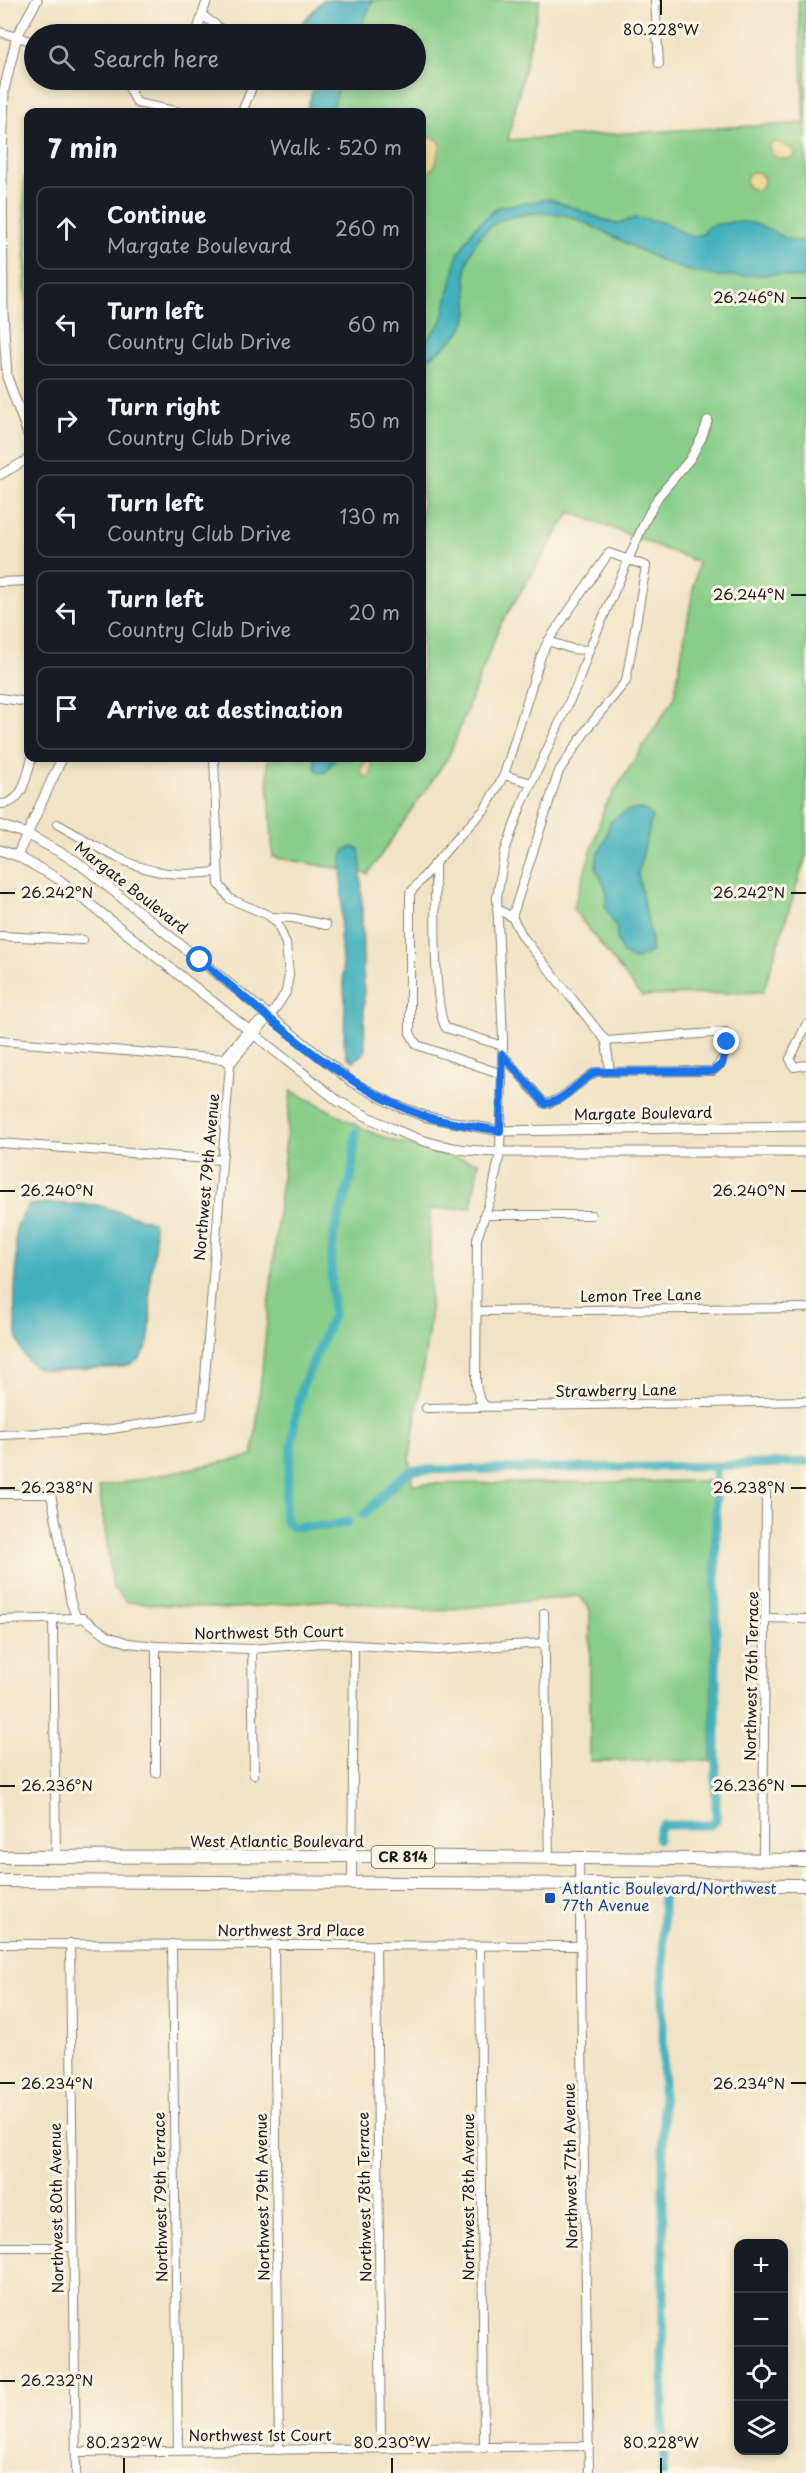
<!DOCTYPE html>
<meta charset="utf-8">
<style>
body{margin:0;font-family:"Playpen Sans",sans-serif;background:#20242c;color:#f1f3f6}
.controls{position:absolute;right:18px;bottom:18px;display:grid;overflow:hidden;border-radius:12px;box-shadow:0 3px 9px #0003}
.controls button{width:54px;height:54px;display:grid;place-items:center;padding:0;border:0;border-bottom:2px solid #363941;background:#171b24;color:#f1f3f6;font:30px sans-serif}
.stop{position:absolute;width:18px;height:18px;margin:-14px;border:4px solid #1a73e8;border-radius:50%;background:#fff}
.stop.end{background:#1a73e8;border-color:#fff;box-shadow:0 2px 6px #0008}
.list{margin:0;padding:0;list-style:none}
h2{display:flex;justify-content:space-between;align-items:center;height:78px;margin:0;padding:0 24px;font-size:26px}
h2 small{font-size:20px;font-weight:400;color:#9ea1a6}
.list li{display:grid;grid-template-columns:39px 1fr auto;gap:18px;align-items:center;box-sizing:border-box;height:84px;margin:0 12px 12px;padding:0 12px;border:2px solid #363941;border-radius:12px}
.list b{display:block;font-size:22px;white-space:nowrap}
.list p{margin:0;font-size:20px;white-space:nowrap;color:#9ea1a6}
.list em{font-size:20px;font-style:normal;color:#9ea1a6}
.icon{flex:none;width:33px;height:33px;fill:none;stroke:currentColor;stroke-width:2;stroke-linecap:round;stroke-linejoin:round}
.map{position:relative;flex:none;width:806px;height:2473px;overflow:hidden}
.search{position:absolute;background:#171b24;box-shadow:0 3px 9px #0003;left:24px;top:24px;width:402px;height:66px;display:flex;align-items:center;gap:15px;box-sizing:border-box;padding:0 21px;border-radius:33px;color:#9ea1a6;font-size:22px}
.panel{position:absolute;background:#171b24;box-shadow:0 3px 9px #0003;left:24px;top:108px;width:402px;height:654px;border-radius:12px}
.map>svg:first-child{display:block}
.green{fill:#88ce89;stroke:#527552;stroke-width:1.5}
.sand{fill:#eeda9e;stroke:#857b5d;stroke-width:1.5}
.water{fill:#42b1bd;stroke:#2f666c;stroke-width:1.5}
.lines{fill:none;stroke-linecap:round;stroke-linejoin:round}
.canal{stroke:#42b1bd;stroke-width:9}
.minor-casing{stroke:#868070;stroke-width:10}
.tertiary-casing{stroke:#868070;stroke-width:11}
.primary-casing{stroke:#868070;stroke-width:14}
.minor{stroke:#fff;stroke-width:8}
.tertiary{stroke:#fff;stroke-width:9}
.primary{stroke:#fff;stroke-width:12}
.route{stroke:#1a73e8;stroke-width:8}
.ticks{fill:none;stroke:#1c1c1c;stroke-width:2}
.transit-dot{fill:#1a4fb4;stroke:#fcf5e5;stroke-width:2}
.labels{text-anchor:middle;stroke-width:6;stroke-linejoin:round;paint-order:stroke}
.shield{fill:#fcf5e5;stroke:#5f5d58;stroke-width:1.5}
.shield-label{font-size:14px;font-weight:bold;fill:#1c1c1c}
.street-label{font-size:15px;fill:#1c1c1c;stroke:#fcf5e5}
.transit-label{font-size:15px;fill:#164399;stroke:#fcf5e5;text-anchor:start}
.ticks-label{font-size:15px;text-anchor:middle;fill:#1c1c1c;stroke:#fcf5e5;stroke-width:6;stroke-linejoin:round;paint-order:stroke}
</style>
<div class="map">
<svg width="806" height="2473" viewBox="0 0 806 2473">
<rect width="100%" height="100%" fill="#fcf5e5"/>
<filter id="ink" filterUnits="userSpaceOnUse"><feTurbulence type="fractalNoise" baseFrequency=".0167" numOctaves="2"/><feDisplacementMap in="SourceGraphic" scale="12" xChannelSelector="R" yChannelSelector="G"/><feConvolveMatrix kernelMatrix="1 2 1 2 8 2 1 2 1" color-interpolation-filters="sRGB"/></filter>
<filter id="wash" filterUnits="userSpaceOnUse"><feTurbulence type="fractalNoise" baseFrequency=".008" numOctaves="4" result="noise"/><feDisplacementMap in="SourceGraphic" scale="24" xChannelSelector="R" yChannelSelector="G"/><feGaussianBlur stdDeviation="1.35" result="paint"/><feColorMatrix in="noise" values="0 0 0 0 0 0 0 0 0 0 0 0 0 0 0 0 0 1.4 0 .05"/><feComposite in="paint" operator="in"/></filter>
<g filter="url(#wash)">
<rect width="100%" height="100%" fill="#f1e3c5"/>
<g class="green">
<polygon points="323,0 540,0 508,140 805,123 798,0 806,0 806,856 763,992 641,996 573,909 605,806 674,698 698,562 570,512 500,625 449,756 368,874 273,857 267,758 422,758 422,112 306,112 316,80 416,80 416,34 299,34 296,30"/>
<polygon points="24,178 28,178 28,341 26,340"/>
<path d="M291,1091C320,1103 345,1121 373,1133C407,1147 443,1155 479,1162L471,1208L430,1209V1320L410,1456L412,1484L713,1481L711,1761H590V1609L579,1596L433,1611L331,1600L224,1609L127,1602L113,1588L99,1487L253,1456Z"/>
</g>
<g class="sand">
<polygon points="429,137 436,138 441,144 435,166 427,174 422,170 422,147"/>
<polygon points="772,142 782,144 794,150 796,156 789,159 776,158 769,148"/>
<circle cx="755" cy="181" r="9"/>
<path d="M367,761L371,762C374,766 371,776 366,778L361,772L362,766Z"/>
</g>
<g class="water">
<polygon points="323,0 373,0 358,34 299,34 296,30"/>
<polygon points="316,80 339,80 333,112 306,112"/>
<path d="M550,199L615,224L636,218L654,220L670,225L691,237L703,234L709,226C724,224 737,220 752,223C770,227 788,245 806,240V276C794,281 787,274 775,274C746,276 713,279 685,270C646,257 611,233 574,218C555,210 522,212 502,220C480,228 465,255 466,278C467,291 471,310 465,323C456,341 438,352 422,362V346L442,321L458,254L474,228L498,207Z"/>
<polygon points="315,758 335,758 326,772 319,773 315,767"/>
<polygon points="641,809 648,812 652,817 638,874 651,937 651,952 634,960 623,954 617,939 617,930 605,906 607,896 606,889 596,868 597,856 605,841 610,822 626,811"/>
<polygon points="353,847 359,849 361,867 365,1052 354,1061 347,1057 344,1043 345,1001 340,935 342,902 341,860 345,850"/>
<path d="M46,1203L98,1205L153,1222C158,1246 152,1257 150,1280C149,1301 156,1344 139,1359C128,1369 104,1368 90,1368C76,1369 59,1372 45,1370C9,1366 14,1300 16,1274C18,1262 14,1238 16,1229C18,1221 25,1212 29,1205Z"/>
</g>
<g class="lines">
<g class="canal">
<polyline points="364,1515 400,1478 413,1470 716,1466 806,1462"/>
<polyline points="348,1522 329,1526 292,1527 286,1522 284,1511 295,1418 302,1387 333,1316 331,1260 334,1233 351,1178 356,1132"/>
<polyline points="658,1839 659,1829 663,1825 710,1825 716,1821 716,1466"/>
<polyline points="663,1897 663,2473"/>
</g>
</g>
</g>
<g filter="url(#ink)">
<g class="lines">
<defs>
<g id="minor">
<polyline points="655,0 659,64"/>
<polyline points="202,15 228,34"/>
<polyline points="0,32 34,42"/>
<polyline points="196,34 207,0"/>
<polyline points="127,80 128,86 137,103 179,112"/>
<polyline points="242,112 255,80"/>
<polyline points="0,475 28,459"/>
<polyline points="0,582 28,581"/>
<polyline points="548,641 572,649 589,650"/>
<polyline points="0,698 28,702"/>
<polyline points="504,775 532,783"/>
<path d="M0,804C24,804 26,776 32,758"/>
<path d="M57,824C92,843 126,868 167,873C184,875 201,873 218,872"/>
<path d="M435,865C436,897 432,1006 446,1028L503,1046"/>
<polyline points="497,909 512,917 523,937 606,1041 610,1072"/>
<polyline points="271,917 293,918 326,925"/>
<polyline points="0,936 83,940"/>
<polyline points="806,1025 790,1059 794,1067 806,1065"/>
<polyline points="0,1041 224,1059 230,1064"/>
<path d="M502,1054L545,1104C565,1100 577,1082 596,1072L713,1071C724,1061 728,1048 726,1032L606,1041"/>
<polyline points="224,1059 248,1030 262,1020"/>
<polyline points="502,1074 417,1045 410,1033 410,893 456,839 485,809 504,775 541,656 548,641 609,553 646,566 626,681 590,725 559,771 512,917"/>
<polyline points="0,1143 221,1160"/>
<polyline points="484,1215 591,1215"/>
<polyline points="477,1311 806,1308"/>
<polyline points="485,1406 479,1398 476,1385 477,1239 492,1194 500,1152 503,1040 497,897 505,851 521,806 577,685 589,650 645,521 658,497 690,459 702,437 708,420"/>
<polyline points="426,1408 806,1401"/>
<polyline points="0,1435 105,1430 202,1415 230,1064 274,1011 286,992 289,975 286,944 277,922 268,915 230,899 219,884 214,758"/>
<polyline points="0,1494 51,1494 71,1603 77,1619"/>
<polyline points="544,1613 549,1858"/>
<polyline points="766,1618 806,1619"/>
<polyline points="0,1620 83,1618 108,1636 128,1643 156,1646 252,1649 322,1643 437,1650 545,1643"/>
<polyline points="53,1620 56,1858"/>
<polyline points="156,1646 156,1773"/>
<polyline points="252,1649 254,1775"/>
<polyline points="579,1859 589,2473"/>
<polyline points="763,1859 766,1493"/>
<polyline points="352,1884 354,1645"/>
<polyline points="70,1943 76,2473"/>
<polyline points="0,1944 581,1946"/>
<polyline points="172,1944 178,2450"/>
<polyline points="274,1944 279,2450"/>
<polyline points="376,1945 381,2448"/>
<polyline points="480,1946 484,2448"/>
<polyline points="0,2247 72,2247"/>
<polyline points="76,2452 589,2446"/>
</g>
<g id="tertiary">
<polyline points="28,434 7,377 3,313 2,159 4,90 17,36 37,0"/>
<polyline points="0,825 27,834 76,861 352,1082 395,1105 427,1117 500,1131 806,1126"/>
<path d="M0,850L17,856L57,878L338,1101C375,1121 412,1141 453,1148C468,1151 484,1151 500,1152H806"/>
<polyline points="17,856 62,758"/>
</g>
<g id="primary">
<polyline points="0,1857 352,1856 806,1860"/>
<polyline points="0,1881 806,1885"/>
</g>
</defs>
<use href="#minor" class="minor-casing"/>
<use href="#tertiary" class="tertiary-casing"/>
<use href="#primary" class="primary-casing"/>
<use href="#minor" class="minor"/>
<use href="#tertiary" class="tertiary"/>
<use href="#primary" class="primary"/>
</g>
</g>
<g class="lines" filter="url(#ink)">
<path class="route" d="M200,960C268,1016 341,1087 424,1116C448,1124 476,1126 500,1131L502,1054L545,1104C565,1101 577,1082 596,1072L713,1071L722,1064L727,1042"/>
</g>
<path class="ticks" d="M661,0V15M791,298H806M791,595H806M0,893H15M791,893H806M0,1191H15M791,1191H806M0,1488H15M791,1488H806M0,1786H15M791,1786H806M0,2083H15M791,2083H806M0,2381H15M124,2458V2473M392,2458V2473M661,2458V2473"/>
<rect class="transit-dot" x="544" y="1892" width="12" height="12" rx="3"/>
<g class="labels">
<rect class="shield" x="371.5" y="1846" width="63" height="22" rx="4.5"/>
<g class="shield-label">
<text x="403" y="1862">CR 814</text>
</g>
<g class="street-label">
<text transform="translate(131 888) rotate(38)" y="5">Margate Boulevard</text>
<text transform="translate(643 1114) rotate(-1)" y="5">Margate Boulevard</text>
<text transform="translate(207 1177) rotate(-85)" y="5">Northwest 79th Avenue</text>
<text transform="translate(641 1296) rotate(-1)" y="5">Lemon Tree Lane</text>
<text transform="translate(616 1391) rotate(-1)" y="5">Strawberry Lane</text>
<text transform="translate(269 1633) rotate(-1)" y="5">Northwest 5th Court</text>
<text transform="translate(752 1676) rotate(-89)" y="5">Northwest 76th Terrace</text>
<text x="277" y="1847">West Atlantic Boulevard</text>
<text x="291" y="1936">Northwest 3rd Place</text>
<text transform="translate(571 2166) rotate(-91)" y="5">Northwest 77th Avenue</text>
<text transform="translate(161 2197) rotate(-91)" y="5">Northwest 79th Terrace</text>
<text transform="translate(263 2197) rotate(-91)" y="5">Northwest 79th Avenue</text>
<text transform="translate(365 2197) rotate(-91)" y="5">Northwest 78th Terrace</text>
<text transform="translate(469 2197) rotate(-90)" y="5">Northwest 78th Avenue</text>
<text transform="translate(57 2208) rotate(-91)" y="5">Northwest 80th Avenue</text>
<text x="260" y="2441">Northwest 1st Court</text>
</g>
<g class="transit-label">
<text x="562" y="1894">Atlantic Boulevard/Northwest<tspan x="562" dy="17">77th Avenue</tspan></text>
</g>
</g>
<g class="ticks-label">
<text x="661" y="35">80.228°W</text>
<text x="749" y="303">26.246°N</text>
<text x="749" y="600">26.244°N</text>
<text x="57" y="898">26.242°N</text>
<text x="749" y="898">26.242°N</text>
<text x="57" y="1196">26.240°N</text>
<text x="749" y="1196">26.240°N</text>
<text x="57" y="1493">26.238°N</text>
<text x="749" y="1493">26.238°N</text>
<text x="57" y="1791">26.236°N</text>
<text x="749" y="1791">26.236°N</text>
<text x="57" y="2089">26.234°N</text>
<text x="749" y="2089">26.234°N</text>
<text x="57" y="2386">26.232°N</text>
<text x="124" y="2448">80.232°W</text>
<text x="392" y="2448">80.230°W</text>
<text x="661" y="2448">80.228°W</text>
</g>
</svg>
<div class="controls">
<button>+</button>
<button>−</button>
<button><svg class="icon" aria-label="locate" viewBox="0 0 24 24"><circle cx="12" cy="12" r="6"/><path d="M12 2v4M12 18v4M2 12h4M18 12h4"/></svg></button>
<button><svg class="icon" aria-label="layers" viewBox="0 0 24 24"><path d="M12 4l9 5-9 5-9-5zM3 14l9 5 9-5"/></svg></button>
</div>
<div class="stop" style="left:200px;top:960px"></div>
<div class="stop end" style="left:727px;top:1042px"></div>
<div class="search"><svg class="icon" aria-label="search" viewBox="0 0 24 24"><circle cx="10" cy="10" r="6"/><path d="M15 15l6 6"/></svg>Search here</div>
<section class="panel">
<h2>7 min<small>Walk · 520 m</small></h2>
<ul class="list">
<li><svg class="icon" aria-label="ahead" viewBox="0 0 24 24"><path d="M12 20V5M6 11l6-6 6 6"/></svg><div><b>Continue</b><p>Margate Boulevard</p></div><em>260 m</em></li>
<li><svg class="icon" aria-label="left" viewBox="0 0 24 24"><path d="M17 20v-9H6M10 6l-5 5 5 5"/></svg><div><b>Turn left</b><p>Country Club Drive</p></div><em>60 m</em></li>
<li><svg class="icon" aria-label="right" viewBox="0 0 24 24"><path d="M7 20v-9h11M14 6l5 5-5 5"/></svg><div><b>Turn right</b><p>Country Club Drive</p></div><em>50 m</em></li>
<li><svg class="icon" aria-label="left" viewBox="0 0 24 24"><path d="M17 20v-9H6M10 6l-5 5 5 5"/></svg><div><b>Turn left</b><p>Country Club Drive</p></div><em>130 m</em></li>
<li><svg class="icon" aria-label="left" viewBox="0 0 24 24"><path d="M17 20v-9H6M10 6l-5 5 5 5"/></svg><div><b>Turn left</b><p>Country Club Drive</p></div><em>20 m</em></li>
<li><svg class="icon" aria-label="arrive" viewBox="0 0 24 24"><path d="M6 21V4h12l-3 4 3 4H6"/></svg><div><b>Arrive at destination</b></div></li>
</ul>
</section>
</div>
